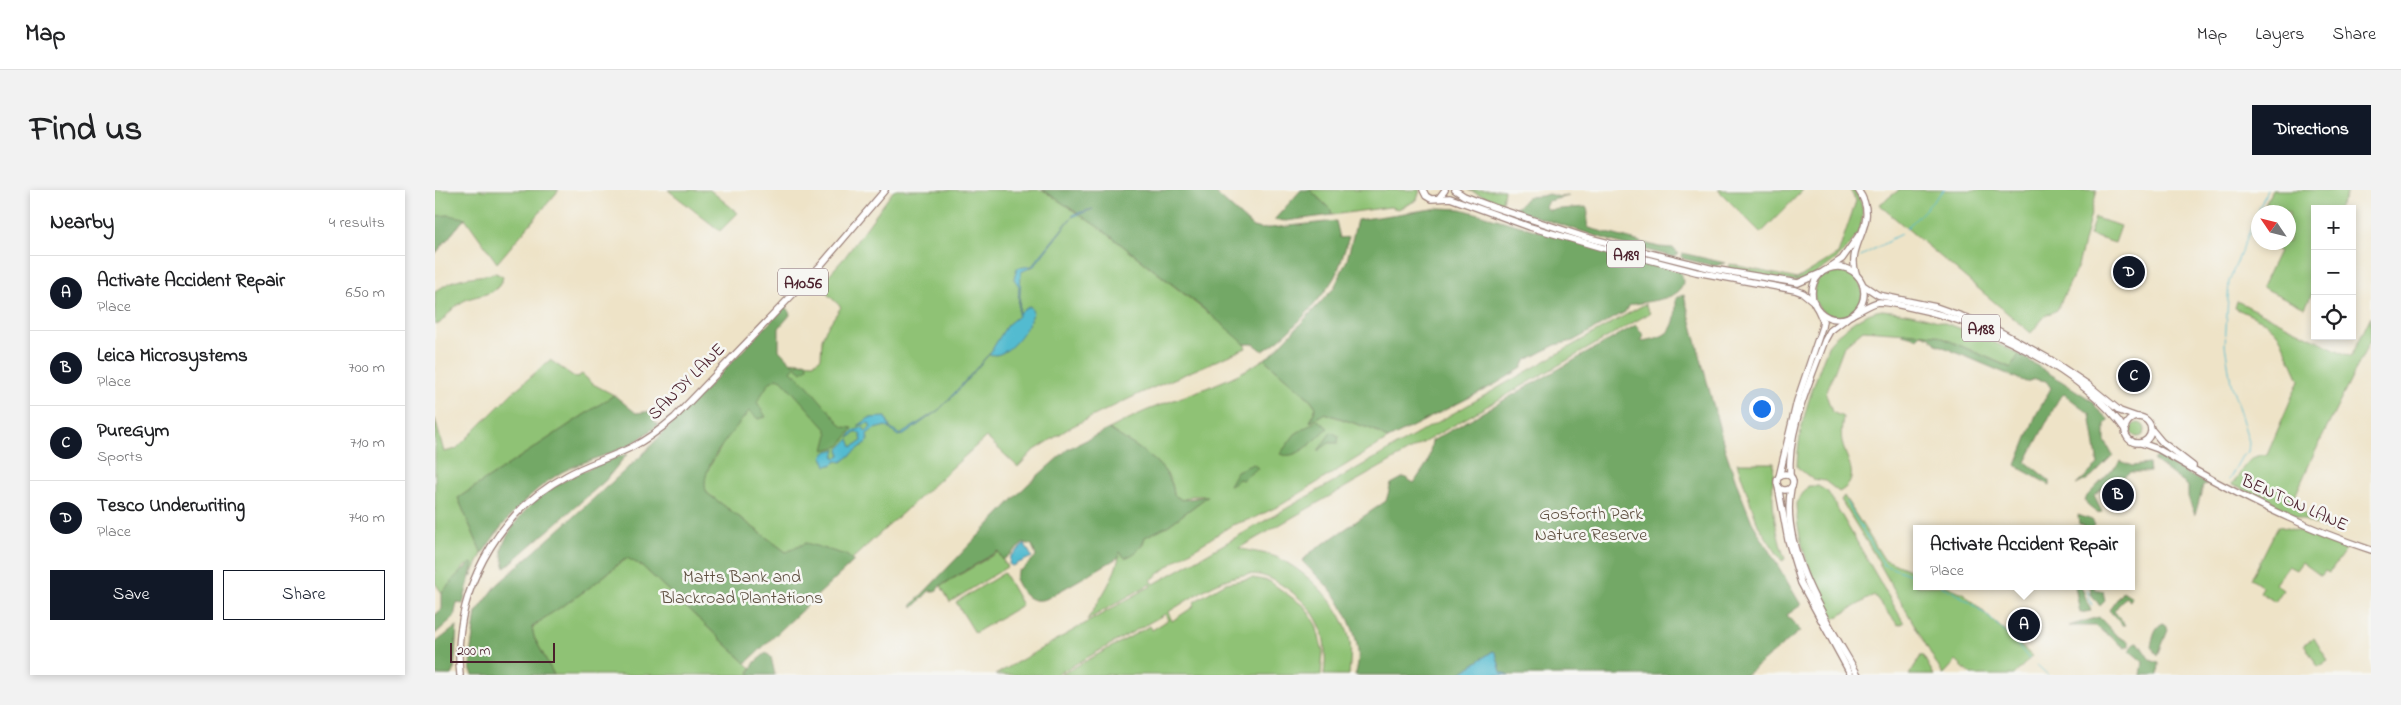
<!DOCTYPE html>
<meta charset="utf-8">
<style>
body{margin:0;font-family:"Indie Flower",sans-serif;background:#f2f2f2;color:#202124}
.controls{position:absolute;right:15px;top:15px;display:grid;overflow:hidden;border-radius:0px;box-shadow:0 2px 8px #0003}
.controls button{width:45px;height:45px;display:grid;place-items:center;padding:0;border:0;border-bottom:1px solid #e0e0e0;background:#fff;color:#202124;font:25px sans-serif}
.compass{position:absolute;left:1816px;top:15px;width:45px;height:45px;border-radius:50%;background:#fff;box-shadow:0 2px 8px #0003;rotate:305deg}
.scale{position:absolute;left:15px;bottom:12px;width:105px;box-sizing:border-box;padding-left:5px;border:2px solid #4a1f2b;border-top:0;font-size:14px;line-height:18px;white-space:nowrap;color:#4a1f2b;-webkit-text-stroke:4px #f6f6f2;paint-order:stroke}
.you{position:absolute;left:1326px;top:218px;width:18px;height:18px;margin:-12px;border:4px solid #fff;border-radius:50%;background:#1a73e8;box-shadow:0 0 0 8px #1a73e833}
.badge{display:grid;place-items:center;width:32px;height:32px;border-radius:50%;background:#111827;color:#fff;font-size:16px;font-weight:700}
.pin{position:absolute;translate:-50% -50%;border:2px solid #fff;box-shadow:0 1px 5px #0006}
.popup{position:absolute;left:1478px;top:335px;width:222px;height:65px;box-sizing:border-box;display:grid;place-content:center;border-radius:0px;background:#fff;filter:drop-shadow(0 1px 4px #0005);font-size:16px;white-space:nowrap;color:#757577}
.popup b{font-size:19px;color:#202124}
.popup::after{content:'';position:absolute;left:50%;top:100%;margin-left:-10px;border:10px solid transparent;border-top-color:#fff}
.list{margin:0;padding:0;list-style:none}
h2{display:flex;justify-content:space-between;align-items:center;height:65px;margin:0;padding:0 20px;font-size:21px}
h2 small{font-size:16px;font-weight:400;color:#757577}
.list li{display:grid;grid-template-columns:32px 1fr auto;gap:15px;align-items:center;box-sizing:border-box;height:75px;padding:0 20px;border-top:1px solid #e0e0e0}
.list b{display:block;font-size:19px;white-space:nowrap}
.list p{margin:0;font-size:16px;white-space:nowrap;color:#757577}
.list em{font-size:16px;font-style:normal;color:#757577}
.actions{display:flex;gap:10px;padding:15px 20px}
.actions a{flex:1;padding:11px 0;border:1px solid #111827;border-radius:0px;text-align:center;font-size:18px;color:#111827}
.actions .main{background:#111827;color:#fff}
.icon{flex:none;width:28px;height:28px;fill:none;stroke:currentColor;stroke-width:2;stroke-linecap:round;stroke-linejoin:round}
.map{position:relative;flex:none;width:1936px;height:485px;overflow:hidden;border-radius:0px}
header{display:flex;align-items:center;gap:30px;box-sizing:border-box;height:70px;padding:0 25px;background:#fff;border-bottom:1px solid #e0e0e0}
header strong{font-size:24px}
nav{display:flex;gap:28px;margin-inline-start:auto;font-size:18px}
.intro{display:flex;align-items:center;justify-content:space-between;box-sizing:border-box;height:120px;padding:0 30px}
h1{margin:0;font-size:35px}
.button{padding:12px 22px;border-radius:0px;background:#111827;color:#fff;font-size:18px;font-weight:700}
main{display:flex;gap:30px;padding:0 30px}
aside{flex:1;background:#fff;border-radius:0px;box-shadow:0 2px 8px #0003}
.map>svg:first-child{display:block}
.green{fill:#8fc274;stroke:#6c7050}
.forest{fill:#73a866;stroke:#5e6448}
.water{fill:#52bbd0;stroke:#4e6d7e}
.lines{fill:none;stroke-linecap:round;stroke-linejoin:round}
.stream{stroke:#52bbd0;stroke-width:1}
.major-casing{stroke:#9c8179;stroke-width:8}
.major{stroke:#fff;stroke-width:5.5}
.labels{text-anchor:middle;stroke-width:5;stroke-linejoin:round;paint-order:stroke}
.shield{fill:#f6f6f2;stroke:#7e6067;stroke-width:1}
.shield-label{font-size:16px;font-weight:bold;fill:#4a1f2b}
.street-label{font-size:18px;fill:#4a1f2b;stroke:#f6f6f2}
.park-label{font-size:18px;fill:#5f5041;stroke:#f6f6f2}
</style>
<header>
<strong>Map</strong>
<nav><a>Map</a><a>Layers</a><a>Share</a></nav>
</header>
<div class="intro"><h1>Find us</h1><a class="button">Directions</a></div>
<main>
<aside>
<h2>Nearby<small>4 results</small></h2>
<ul class="list">
<li><span class="badge">A</span><div><b>Activate Accident Repair</b><p>Place</p></div><em>650 m</em></li>
<li><span class="badge">B</span><div><b>Leica Microsystems</b><p>Place</p></div><em>700 m</em></li>
<li><span class="badge">C</span><div><b>PureGym</b><p>Sports</p></div><em>710 m</em></li>
<li><span class="badge">D</span><div><b>Tesco Underwriting</b><p>Place</p></div><em>740 m</em></li>
</ul>
<div class="actions"><a class="main">Save</a><a>Share</a></div>
</aside>
<div class="map">
<svg width="1936" height="485" viewBox="0 0 1936 485">
<rect width="100%" height="100%" fill="#f6f6f2"/>
<filter id="ink" filterUnits="userSpaceOnUse"><feTurbulence type="fractalNoise" baseFrequency=".02" numOctaves="2"/><feDisplacementMap in="SourceGraphic" scale="10" xChannelSelector="R" yChannelSelector="G"/><feConvolveMatrix kernelMatrix="1 2 1 2 8 2 1 2 1" color-interpolation-filters="sRGB"/></filter>
<filter id="wash" filterUnits="userSpaceOnUse"><feTurbulence type="fractalNoise" baseFrequency=".0096" numOctaves="4" result="noise"/><feDisplacementMap in="SourceGraphic" scale="20" xChannelSelector="R" yChannelSelector="G"/><feGaussianBlur stdDeviation="1.12" result="paint"/><feColorMatrix in="noise" values="0 0 0 0 0 0 0 0 0 0 0 0 0 0 0 0 0 1.4 0 .05"/><feComposite in="paint" operator="in"/></filter>
<g filter="url(#wash)">
<rect width="100%" height="100%" fill="#eee3c7"/>
<g class="green">
<polygon points="0,0 124,0 62,73 30,28 0,64"/>
<polygon points="233,0 275,0 303,23 285,41"/>
<polygon points="459,0 608,0 669,41 801,145 809,153 811,158 706,203 636,237 597,262 583,277 551,247 406,379 365,355 351,362 272,303 269,297 270,284 285,259 294,233 352,171 379,173 386,168 387,149 391,139 406,117 384,96 410,67"/>
<polygon points="875,0 985,0 982,10 963,19 955,17 897,25 896,20"/>
<polygon points="1033,0 1069,0 1067,13"/>
<polygon points="1283,0 1368,0 1326,43"/>
<path d="M1415,0H1419C1443,31 1412,64 1386,80C1380,84 1372,91 1366,91C1348,92 1313,82 1293,79L1295,74L1362,89L1403,64L1421,11Z"/>
<polygon points="1464,0 1662,0 1643,76 1622,120 1611,125 1596,143 1449,19 1445,14"/>
<polygon points="1837,0 1914,0 1904,19 1880,19 1880,97 1870,118 1827,97 1844,61 1828,53 1854,52 1854,22 1826,22"/>
<polygon points="1660,28 1686,36 1680,53 1654,45"/>
<circle cx="1403" cy="103" r="24"/>
<path d="M61,83L68,87C63,108 41,103 27,112C18,117 12,126 4,134H0V102C24,84 35,89 61,83Z"/>
<path d="M1802,111L1916,167L1936,126V149L1878,266L1861,304L1863,314L1871,325L1899,338L1897,342L1843,319L1825,307L1797,295C1807,281 1813,263 1832,265L1864,190L1846,149L1840,141L1830,132L1800,118Z"/>
<path d="M1210,114L1215,123L804,358C815,362 829,362 841,367C870,380 906,414 914,447C917,460 915,472 914,485H889C894,443 884,421 850,397C837,388 824,382 808,385C781,389 756,409 733,422L737,431L758,417L760,411L791,393L818,388L834,391L870,417L881,435L888,462L886,485H625L715,436L717,440L733,430L730,424L621,485H560L716,396L715,394L652,430C665,409 681,387 685,362L707,357L710,347L734,335L773,306H757L747,310L739,305C738,274 698,256 674,239C690,231 706,222 723,216C759,202 797,191 829,169L875,209L881,217L876,232L889,223L939,240L953,249L846,315L819,328L797,335L739,372L716,390L719,394Z"/>
<path d="M1447,120C1496,124 1540,143 1584,164L1577,178L1501,145L1428,140L1409,156L1391,204L1397,222L1408,227C1407,236 1405,246 1408,256C1413,272 1426,291 1404,302L1390,291L1377,289L1362,277C1363,233 1379,194 1394,154C1407,139 1427,123 1447,120Z"/>
<polygon points="115,170 141,188 147,184 158,194 179,205 23,308 47,364 36,387 38,379 31,375 7,403 0,393 0,229 9,262 21,259 78,202"/>
<circle cx="1703" cy="240" r="7"/>
<path d="M1302,273H1339C1336,310 1338,334 1350,369L1347,371L1323,335Z"/>
<path d="M1373,296H1383L1393,302L1469,433L1463,435L1439,405L1399,429C1378,394 1362,353 1361,313Z"/>
<polygon points="1409,306 1449,369 1481,383 1482,396 1512,396 1528,403 1597,466 1579,485 1536,485 1521,471 1508,485 1436,359 1406,310"/>
<polygon points="1843,336 1868,342 1911,359 1894,383 1890,381 1886,386 1867,372 1861,380 1853,376 1840,394 1848,400 1840,412 1825,402 1828,397 1816,389"/>
<polygon points="563,362 572,377 515,412 506,396"/>
<path d="M193,368L207,376L311,473L316,478L314,483L316,485H119L99,447L97,438C115,422 136,412 155,397C168,388 179,377 193,368Z"/>
<polygon points="569,383 587,415 540,443 521,412"/>
<polygon points="1879,448 1893,471 1883,477 1869,454"/>
<polygon points="1487,464 1499,485 1474,485"/>
</g>
<g class="forest">
<path d="M608,0H777L818,37L826,39L901,31L905,48L914,47C909,61 906,75 899,88C886,110 850,149 828,161L819,154H810L769,119L669,41Z"/>
<polygon points="866,0 875,0 896,20 897,25 851,31 839,30"/>
<path d="M1113,4L1125,7L1134,6L1113,11L1110,17L1113,20L1151,17C1156,24 1149,32 1154,38L1224,57L1238,58L1243,64L1239,67L1183,53L1080,20V17L1084,16L1092,7L1107,6Z"/>
<path d="M1004,18L1026,19L1051,26L1245,82C1261,112 1206,110 1193,116L1190,122L1138,151L1120,155L1090,171L1087,178L1059,195L953,249L939,240L890,223L875,232L881,217L875,209L829,169L837,164L899,98L912,70L922,30Z"/>
<polygon points="13,25 30,28 0,64 0,26"/>
<polygon points="1247,63 1290,73 1280,76 1249,69 1246,67"/>
<path d="M1249,105L1290,259L1303,297L1317,332L1366,415L1352,425L1365,441L1311,485H1074L1066,482L1061,463L1058,461L1023,485H920C930,460 915,429 902,408C893,395 878,383 867,371L875,363L951,311L956,294L969,287L979,293L993,272L997,251L1201,135L1209,146L1206,151C1238,147 1241,137 1241,108Z"/>
<path d="M349,118L354,120L355,125L344,138V160L357,174L372,172L373,177L367,182L360,176L356,181L371,194L408,237L418,238L405,256L389,260L393,244L391,239L347,190L342,188L334,193L322,212L331,227L323,229L314,221C300,240 261,279 272,303L351,362L371,353L411,365L419,371L311,473L207,376L192,368C178,377 168,388 155,397C136,412 116,422 97,437L99,447L119,485H38L35,478L36,459L41,423L62,395L205,267Z"/>
<polygon points="1469,142 1501,145 1576,178 1584,164 1659,212 1661,218 1674,230 1670,234 1670,251 1678,266 1657,287 1641,295 1663,275 1655,224 1629,204 1623,210 1591,272 1615,291 1615,295 1584,278 1581,275 1601,225 1616,198 1611,191 1600,189 1591,192 1501,154 1495,147 1486,144 1482,148 1467,144"/>
<path d="M179,205L201,223L219,221L226,226L219,231L223,235C215,240 207,248 198,253C176,265 150,270 127,282C93,302 68,332 47,364L23,308Z"/>
<path d="M883,230L893,238C881,249 862,271 845,264L860,244Z"/>
<path d="M674,239C698,256 737,273 739,305L747,310L773,306L734,335L710,347C706,359 702,363 690,368L685,362L684,367L611,409C593,414 587,403 580,389L583,381L588,379L601,366L597,355L589,353L568,370L563,361L505,396L501,401H494L479,417L476,416L591,296L633,259Z"/>
<polygon points="896,242 904,246 903,253 894,253 883,261"/>
<path d="M192,264L170,291L70,378C69,374 67,368 67,363C66,355 73,345 77,338C102,298 149,279 192,264Z"/>
<polygon points="1722,267 1773,295 1768,296 1760,325 1753,307 1753,296 1718,270"/>
<polygon points="1686,271 1697,276 1714,274 1715,282 1695,282 1682,291 1678,289 1659,306 1667,322 1662,323 1653,316 1650,311 1652,306"/>
<polygon points="818,274 823,278 807,290 804,289 797,295 794,295 802,281"/>
<polygon points="1643,325 1657,330 1660,335 1657,339 1650,339 1648,335 1644,334"/>
<polygon points="36,373 38,374 28,414 22,413 19,427 0,444 0,425 7,419 7,403 20,387"/>
<polygon points="1640,396 1646,396 1656,421 1645,423"/>
<polygon points="1660,396 1660,399 1668,401 1670,411 1665,416 1656,404 1655,396"/>
<polygon points="1688,401 1697,407 1695,411 1690,407 1679,421 1690,435 1687,435 1674,420"/>
<polygon points="1664,427 1682,446 1694,452 1694,456 1690,458 1661,436 1634,436"/>
<path d="M1728,433L1733,440L1723,465L1716,457C1718,447 1719,437 1728,433Z"/>
<polygon points="22,436 19,481 17,485 0,485 0,453"/>
<polygon points="1703,452 1715,470 1724,473 1723,485 1706,485 1708,472 1695,461 1699,453"/>
<polygon points="331,463 336,467 340,485 316,485 314,483 320,472"/>
</g>
<g class="water">
<path d="M658,19L637,27L599,76L586,82L584,123L595,116L598,122C595,136 576,164 560,165C558,165 556,164 553,165L505,219L469,245L463,246L451,236L439,239L432,244L433,250L432,252L407,272L402,271L396,275L391,276L387,266L393,261L401,259L399,267L402,268L405,265L404,259L414,249L417,257L427,251L425,243H420L414,248C417,238 422,241 428,237L431,242L436,237L434,233L423,236L434,228L451,227L455,238L465,245L505,219L519,205L555,163L572,135L583,126L584,96L579,89L582,78L597,76L639,24Z"/>
<polygon points="590,354 597,367 577,376 574,374 575,367"/>
<polygon points="1058,461 1061,463 1066,482 1074,485 1023,485"/>
</g>
<g class="lines">
<g class="stream">
<polyline points="1471,39 1509,0"/>
<polyline points="1456,49 1466,44"/>
<polyline points="1426,66 1454,51"/>
<polyline points="1794,290 1807,266 1813,262 1814,252 1796,193 1790,155 1794,91 1832,0"/>
<polyline points="1411,312 1449,375 1482,387"/>
<polyline points="1641,336 1648,339"/>
<path d="M1506,396C1536,408 1574,443 1594,469"/>
<polyline points="1651,396 1657,416"/>
<polyline points="1601,474 1613,485"/>
</g>
</g>
</g>
<g filter="url(#ink)">
<g class="lines">
<defs>
<g id="major">
<polyline points="988,0 991,6 996,9 1015,8 1095,37 1168,58 1261,82 1360,100 1368,103 1379,112"/>
<polyline points="1020,0 1029,6 1058,17 1150,47 1278,79 1363,93 1386,83"/>
<polyline points="1004,8 1010,0"/>
<circle cx="1403" cy="103" r="26"/>
<polyline points="1395,77 1407,69 1424,45"/>
<path d="M1421,83C1410,53 1447,33 1423,0"/>
<polyline points="1428,95 1443,105 1501,117 1555,136 1616,170 1652,194 1685,221 1702,227"/>
<path d="M1420,123C1427,120 1436,113 1444,112C1455,112 1467,116 1478,118C1547,132 1650,181 1691,241"/>
<circle cx="1703" cy="240" r="13"/>
<polyline points="1717,240 1727,252 1758,276"/>
<path d="M1706,253L1723,259C1791,299 1860,335 1936,360"/>
<circle cx="1350" cy="292" r="8"/>
<path d="M1355,286C1352,240 1375,192 1390,150L1395,141L1412,128"/>
<polyline points="1344,287 1362,211 1387,137 1388,131 1383,120"/>
<polyline points="1343,296 1353,350 1366,393 1416,485"/>
<path d="M1356,298C1344,360 1393,433 1423,485"/>
<path d="M25,485C17,405 60,324 131,286C152,274 175,268 197,257C213,249 227,238 240,227L386,75L450,0"/>
</g>
</defs>
<use href="#major" class="major-casing"/>
<use href="#major" class="major"/>
</g>
</g>
<g class="labels">
<g class="shield">
<rect x="1172" y="50.5" width="38" height="27" rx="4"/>
<rect x="343" y="78.5" width="50" height="27" rx="4"/>
<rect x="1527" y="124.5" width="38" height="27" rx="4"/>
</g>
<g class="shield-label">
<text x="1191" y="70">A189</text>
<text x="368" y="98">A1056</text>
<text x="1546" y="144">A188</text>
</g>
<g class="street-label">
<text transform="translate(251 191) rotate(-45)" y="6">SANDY LANE</text>
<text transform="translate(1860 312) rotate(24)" y="6">BENTON LANE</text>
</g>
<g class="park-label">
<text x="1156" y="329">Gosforth Park<tspan x="1156" dy="21">Nature Reserve</tspan></text>
<text x="307" y="392">Matts Bank and<tspan x="307" dy="21">Blackroad Plantations</tspan></text>
</g>
</g>
</svg>
<div class="controls">
<button>+</button>
<button>−</button>
<button><svg class="icon" aria-label="locate" viewBox="0 0 24 24"><circle cx="12" cy="12" r="6"/><path d="M12 2v4M12 18v4M2 12h4M18 12h4"/></svg></button>
</div>
<svg class="compass" viewBox="-18 -18 36 36"><path d="M0-13l5 13h-10z" fill="#e53935"/><path d="M0 13l5-13h-10z" fill="#757577"/></svg>
<div class="scale">200 m</div>
<div class="you"></div>
<div class="pin badge" style="left:1589px;top:435px">A</div>
<div class="popup"><b>Activate Accident Repair</b>Place</div>
<div class="pin badge" style="left:1683px;top:305px">B</div>
<div class="pin badge" style="left:1699px;top:186px">C</div>
<div class="pin badge" style="left:1694px;top:82px">D</div>
</div>
</main>
